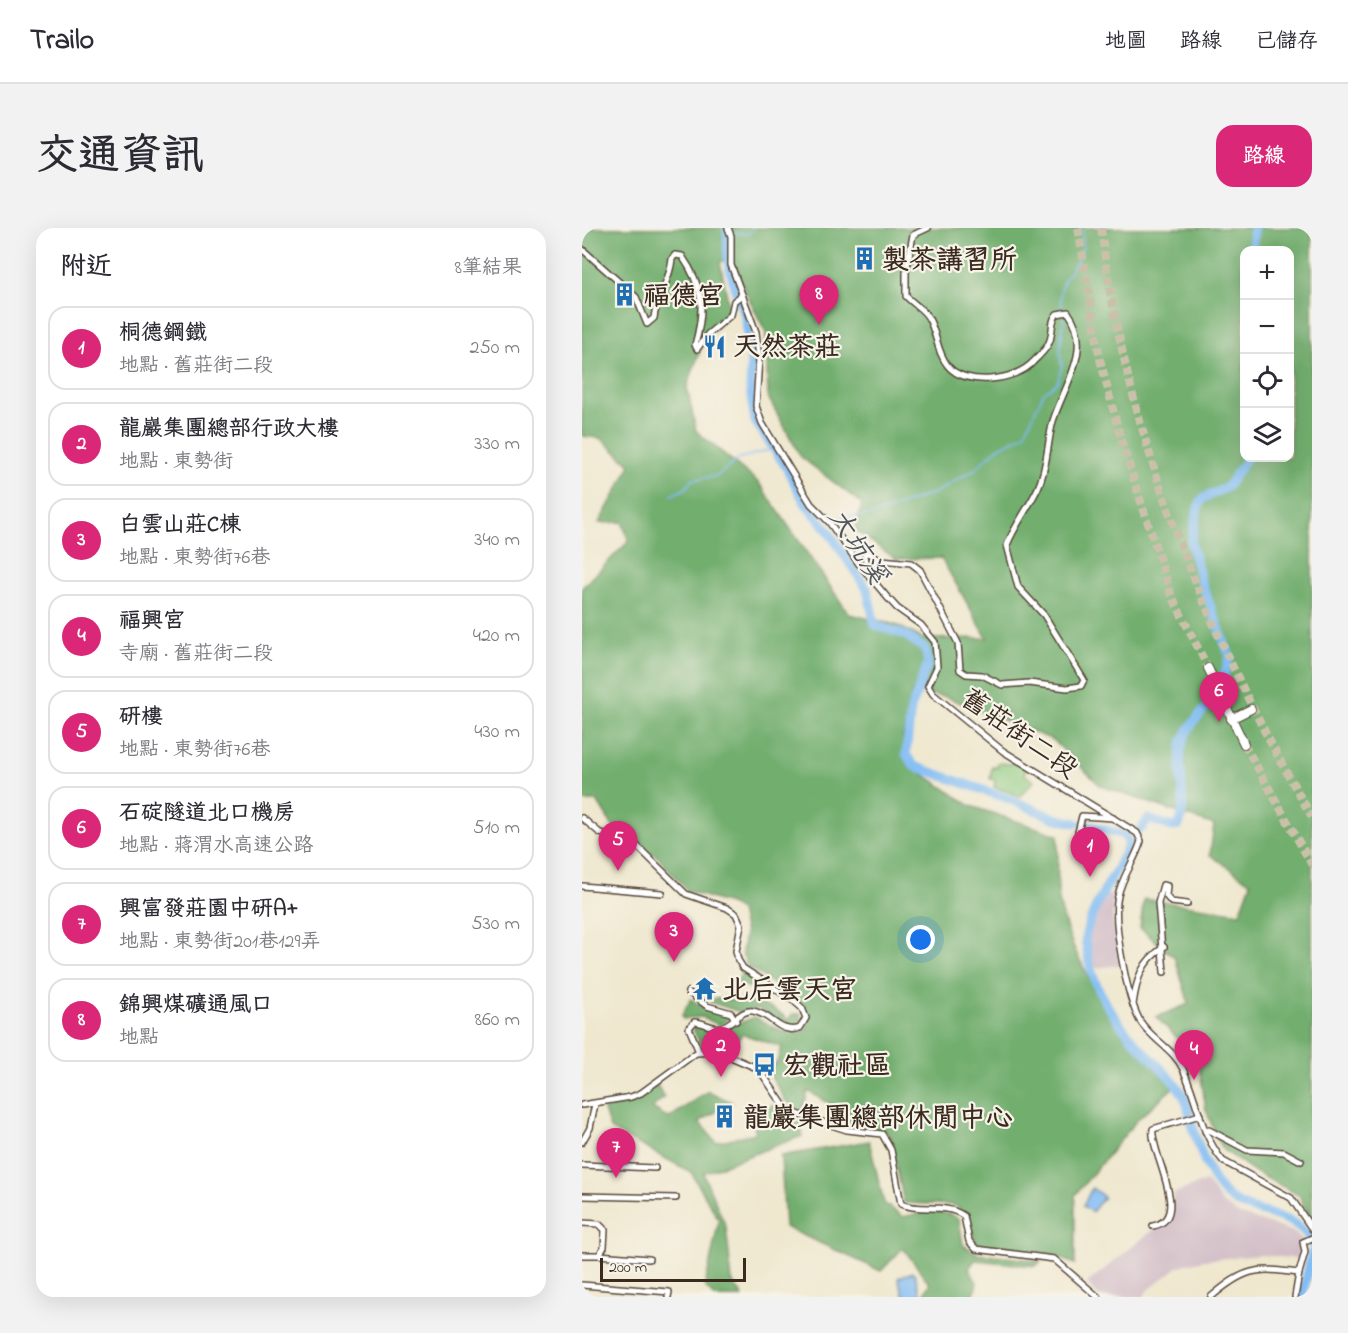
<!DOCTYPE html>
<html lang="zh-TW">
<meta charset="utf-8">
<style>
body{margin:0;font-family:"Indie Flower","LXGW WenKai TC",sans-serif;background:#f2f2f3;color:#2b2b33}
.controls{position:absolute;right:18px;top:18px;display:grid;overflow:hidden;border-radius:12px;box-shadow:0 6px 24px #0002}
.controls button{width:54px;height:54px;display:grid;place-items:center;padding:0;border:0;border-bottom:2px solid #e1e1e2;background:#fff;color:#2b2b33;font:30px sans-serif}
.scale{position:absolute;left:18px;bottom:15px;width:146px;box-sizing:border-box;padding-left:6px;border:3px solid #3b2a1e;border-top:0;font-size:16px;line-height:21px;white-space:nowrap;color:#3b2a1e;-webkit-text-stroke:4px #f7f3e8;paint-order:stroke}
.you{position:absolute;left:339px;top:712px;width:21px;height:21px;margin:-15px;border:4px solid #fff;border-radius:50%;background:#1a73e8;box-shadow:0 0 0 9px #1a73e833}
.badge{display:grid;place-items:center;width:39px;height:39px;border-radius:50%;background:#db2777;color:#fff;font-size:20px;font-weight:700}
.pin{position:absolute;translate:-50% -50px;filter:drop-shadow(0 2px 3px #0008)}
.pin::after{content:'';position:absolute;top:32px;width:21px;height:18px;background:inherit;clip-path:polygon(0 0,100% 0,50% 100%)}
.list{margin:0;padding:0;list-style:none}
h2{display:flex;justify-content:space-between;align-items:center;height:78px;margin:0;padding:0 24px;font-size:26px}
h2 small{font-size:20px;font-weight:400;color:#7c7c81}
.list li{display:grid;grid-template-columns:39px 1fr auto;gap:18px;align-items:center;box-sizing:border-box;height:84px;margin:0 12px 12px;padding:0 12px;border:2px solid #e1e1e2;border-radius:18px}
.list b{display:block;font-size:22px;white-space:nowrap}
.list p{margin:0;font-size:20px;white-space:nowrap;color:#7c7c81}
.list em{font-size:20px;font-style:normal;color:#7c7c81}
.icon{flex:none;width:33px;height:33px;fill:none;stroke:currentColor;stroke-width:2;stroke-linecap:round;stroke-linejoin:round}
.map{position:relative;flex:none;width:730px;height:1069px;overflow:hidden;border-radius:18px}
header{display:flex;align-items:center;gap:36px;box-sizing:border-box;height:84px;padding:0 30px;background:#fff;border-bottom:2px solid #e1e1e2}
header strong{font-size:28px}
nav{display:flex;gap:33px;margin-inline-start:auto;font-size:21px}
.intro{display:flex;align-items:center;justify-content:space-between;box-sizing:border-box;height:144px;padding:0 36px}
h1{margin:0;font-size:42px}
.button{padding:15px 27px;border-radius:18px;background:#db2777;color:#fff;font-size:21px;font-weight:700}
main{display:flex;gap:36px;padding:0 36px}
aside{flex:1;background:#fff;border-radius:18px;box-shadow:0 6px 24px #0002}
.map>svg:first-child{display:block}
.industrial{fill:#d2bdc7}
.green{fill:#8eca7f;stroke:#647a4e;stroke-width:1.5}
.forest{fill:#72ae6e;stroke:#566c46;stroke-width:1.5;fill-rule:evenodd}
.water{fill:#82bdf4;stroke:#5e7489;stroke-width:1.5}
.lines{fill:none;stroke-linecap:round;stroke-linejoin:round}
.stream{stroke:#82bdf4;stroke-width:1.5}
.river{stroke:#82bdf4;stroke-width:9}
.highway-tunnel{stroke:#cbc1ab;stroke-width:8;stroke-dasharray:8 4;stroke-linecap:butt}
.minor-casing{stroke:#564638;stroke-width:8}
.highway-casing{stroke:#564638;stroke-width:10}
.minor{stroke:#fff;stroke-width:5}
.highway{stroke:#fff;stroke-width:8}
.labels{text-anchor:middle;stroke-width:4.5;stroke-linejoin:round;paint-order:stroke}
.poi-label{font-size:27px;font-weight:bold;fill:#3b2a1e;stroke:#f7f3e8;text-anchor:start}
.street-label{font-size:27px;fill:#3b2a1e;stroke:#f7f3e8}
.water-label{font-size:28px;font-style:italic;fill:#50565e;stroke:#f7f3e8}
</style>
<header>
<strong>Trailo</strong>
<nav><a>地圖</a><a>路線</a><a>已儲存</a></nav>
</header>
<div class="intro"><h1>交通資訊</h1><a class="button">路線</a></div>
<main>
<aside>
<h2>附近<small>8筆結果</small></h2>
<ul class="list">
<li><span class="badge">1</span><div><b>桐德鋼鐵</b><p>地點 · 舊莊街二段</p></div><em>250 m</em></li>
<li><span class="badge">2</span><div><b>龍巖集團總部行政大樓</b><p>地點 · 東勢街</p></div><em>330 m</em></li>
<li><span class="badge">3</span><div><b>白雲山莊C棟</b><p>地點 · 東勢街76巷</p></div><em>340 m</em></li>
<li><span class="badge">4</span><div><b>福興宮</b><p>寺廟 · 舊莊街二段</p></div><em>420 m</em></li>
<li><span class="badge">5</span><div><b>研樓</b><p>地點 · 東勢街76巷</p></div><em>430 m</em></li>
<li><span class="badge">6</span><div><b>石碇隧道北口機房</b><p>地點 · 蔣渭水高速公路</p></div><em>510 m</em></li>
<li><span class="badge">7</span><div><b>興富發莊園中研A+</b><p>地點 · 東勢街201巷129弄</p></div><em>530 m</em></li>
<li><span class="badge">8</span><div><b>錦興煤礦通風口</b><p>地點</p></div><em>860 m</em></li>
</ul>
</aside>
<div class="map">
<svg width="730" height="1069" viewBox="0 0 730 1069">
<rect width="100%" height="100%" fill="#f7f3e8"/>
<filter id="ink" filterUnits="userSpaceOnUse"><feTurbulence type="fractalNoise" baseFrequency=".0167" numOctaves="2"/><feDisplacementMap in="SourceGraphic" scale="12" xChannelSelector="R" yChannelSelector="G"/><feConvolveMatrix kernelMatrix="1 2 1 2 8 2 1 2 1" color-interpolation-filters="sRGB"/></filter>
<filter id="wash" filterUnits="userSpaceOnUse"><feTurbulence type="fractalNoise" baseFrequency=".008" numOctaves="4" result="noise"/><feDisplacementMap in="SourceGraphic" scale="24" xChannelSelector="R" yChannelSelector="G"/><feGaussianBlur stdDeviation="1.35" result="paint"/><feColorMatrix in="noise" values="0 0 0 0 0 0 0 0 0 0 0 0 0 0 0 0 0 1.4 0 .05"/><feComposite in="paint" operator="in"/></filter>
<g filter="url(#wash)">
<rect width="100%" height="100%" fill="#efe7ce"/>
<g class="industrial">
<polygon points="531,666 531,692 538,737 513,740 506,717 507,703 522,668"/>
<polygon points="624,953 640,975 656,986 709,1003 719,1010 722,1024 717,1031 680,1027 622,1032 597,1038 564,1064 562,1069 517,1069 505,1055 585,991 593,965"/>
</g>
<polygon class="green" points="431,533 445,540 442,546 452,553 438,568 412,559 413,552 408,551 410,539 415,540 415,535 430,536"/>
<g class="forest">
<path d="M0,0H730V995L717,967L675,945L639,920L624,882L616,831L574,789L607,776L593,730L558,700L562,671L658,685L669,655L628,627L632,597L519,558L471,512L364,469L330,463L321,510L331,539L389,578L476,607C477,630 473,659 479,681C496,752 545,806 595,856L556,891L493,967V1036L469,1026L394,1015L386,987L372,977L322,975L308,907C291,898 275,902 257,896V881L226,863L220,885L204,873L185,842L195,834L200,819L160,806L148,823L119,818L111,801L118,797L133,804L173,789C191,799 204,809 224,802L227,787L211,771L165,737L160,725L163,705L158,683L147,676L106,663L77,630L49,609L33,602L15,573H0V360L47,313L40,294L17,295L49,237L18,210L0,208ZM662,22H708V230H662ZM147,30L184,105L186,169L219,229L280,276L273,302L314,331L359,330L405,410L341,411L314,397L267,386L177,255L114,203L105,159L122,112L148,83L138,34Z"/>
<polygon points="160,744 192,765 154,756"/>
<path d="M133,770C160,774 187,772 206,792L211,786H219V796L207,799L177,781L158,784L128,774Z"/>
<polygon points="109,771 124,781 147,787 146,792 137,797 120,789 101,791 100,787"/>
<polygon points="75,857 82,869 70,880 87,890 126,863 150,874 117,894 134,914 174,905 170,890 191,877 219,895 220,908 121,945 144,999 150,1053 161,1069 132,1069 123,1058 137,992 109,944 28,901 22,882 57,869"/>
<path d="M287,913L302,975L321,989C340,984 360,980 377,991L381,1017L396,1026L459,1033L454,1038L393,1032L387,1040L395,1055L391,1068L394,1069H339L348,1056L321,1020L299,1043L203,999L199,928Z"/>
</g>
<g class="water">
<polygon points="510,960 522,969 510,984 501,978"/>
<polygon points="330,1044 333,1046 339,1069 322,1069 316,1050"/>
</g>
<g class="lines">
<g class="stream">
<polyline points="153,5 166,6 171,0"/>
<path d="M480,79C471,38 510,43 499,0"/>
<polyline points="89,267 103,261 110,252 135,248 158,230 191,221"/>
<polyline points="251,292 261,289 291,287 352,265 392,242 416,220 442,207 462,164 475,155 480,139 478,122 482,88"/>
<polyline points="244,300 245,299"/>
</g>
<g class="river">
<polyline points="145,0 146,34 154,64"/>
<polyline points="670,22 672,0"/>
<polyline points="157,72 163,87 169,131 168,162 173,193 204,239 223,275 244,300 285,361 293,397 323,407 343,421 346,435 329,481 324,526 332,538 427,571 472,590 494,595"/>
<polyline points="616,280 620,271 645,259 665,230"/>
<polyline points="615,284 609,315 620,356 648,429 639,456"/>
<path d="M502,596L542,607L547,615C535,646 512,673 504,706C502,712 505,721 506,728C511,761 534,794 557,818C571,833 589,848 600,865C606,875 607,885 610,896C616,918 626,949 643,966C667,990 717,981 730,1016"/>
<path d="M559,601L566,591L591,599L597,597C607,572 593,539 601,513C606,497 624,480 635,468"/>
<polyline points="720,1069 730,1025"/>
</g>
</g>
</g>
<g filter="url(#ink)">
<g class="lines">
<g class="highway-tunnel">
<polyline points="496,0 518,131 539,212 589,366 626,440"/>
<path d="M519,0C544,208 625,409 730,589"/>
<polyline points="662,516 730,637"/>
</g>
<defs>
<g id="minor">
<path d="M146,0L149,8V37L174,104L177,130L174,178L180,195L229,276L247,294L277,336L305,369L315,380L339,397L353,414L355,439L346,458L351,466L421,523L555,605L559,613C553,633 540,648 536,668C530,693 545,770 558,793C569,811 592,821 601,841C615,871 619,907 641,933L709,970L730,1001"/>
<path d="M0,21L54,69L65,96L72,90C74,69 88,54 90,31L93,27L100,28C122,60 123,81 113,117L115,121L126,106L149,87L152,73L160,67"/>
<path d="M294,356C293,343 281,336 283,323L300,332L329,335L338,342L376,415L378,442L384,446L400,447L420,457L447,455L485,460L499,458L502,452L462,387L436,359L425,317C433,297 447,279 456,260C466,238 465,215 471,193C482,157 512,120 486,84L475,86C469,93 471,99 469,108C468,118 458,127 451,134C434,153 383,159 366,138C355,125 355,106 347,91C343,82 331,76 324,68V44L331,7L346,0"/>
<path d="M0,590L18,605L50,613L104,666L145,680L154,686L159,697L154,723L156,732L161,740L212,773L220,780L224,790L218,800C197,807 190,786 171,783C160,781 150,796 139,799C130,802 121,793 112,794L107,800L117,824"/>
<polyline points="496,604 500,588 531,590"/>
<polyline points="0,658 80,665"/>
<polyline points="582,744 576,675 581,657 585,658 584,668 589,674 605,676"/>
<polyline points="106,764 125,778 149,785 154,793"/>
<path d="M551,776C555,750 559,734 582,719"/>
<path d="M0,877L49,869L59,865L114,825L137,824L177,841L202,878L212,885L265,902L300,906L309,922L319,976C340,985 362,974 382,988L387,1013L394,1021L472,1031L516,1069"/>
<polyline points="623,903 627,902 665,922 702,924 719,933"/>
<polyline points="0,914 8,900 13,876"/>
<polyline points="0,937 73,940"/>
<polyline points="0,968 94,970"/>
<polyline points="0,995 17,996 23,1002 22,1019 17,1027 0,1027"/>
<path d="M571,998C611,991 567,923 571,901L618,887"/>
<polyline points="17,1027 67,1031"/>
<polyline points="717,1045 723,1024 721,1014 730,1010"/>
<polyline points="0,1057 87,1064 86,1069"/>
<path d="M629,1069C663,1040 674,1039 717,1045L713,1069"/>
</g>
<g id="highway">
<polyline points="626,440 662,516"/>
<polyline points="649,491 669,481"/>
</g>
</defs>
<use href="#minor" class="minor-casing"/>
<use href="#highway" class="highway-casing"/>
<use href="#minor" class="minor"/>
<use href="#highway" class="highway"/>
</g>
</g>
<defs>
<symbol id="building-bare" viewBox="-9 -9 18 18"><path d="M-4-6H4V6H1V3H-1V6H-4ZM-2.5-4.3h1.7v1.8h-1.7ZM.8-4.3h1.7v1.8H.8ZM-2.5-1h1.7V.8h-1.7ZM.8-1h1.7V.8H.8Z" fill="#1f6fb2" stroke="#f7f3e8" stroke-width="2.5" paint-order="stroke"/></symbol>
<symbol id="restaurant-bare" viewBox="-9 -9 18 18"><path d="M-5-6h1v4h1v-4h1v4h1v-4h1v5L-1.5 .5V6h-2V.5L-5-1ZM5-6V6H3V1.5H1.5Q1.5-4 5-6Z" fill="#1f6fb2" stroke="#f7f3e8" stroke-width="2.5" paint-order="stroke"/></symbol>
<symbol id="temple-bare" viewBox="-9 -9 18 18"><path d="M0-6L5-2H3V0L6.5 2.5H4V6H1.5V3h-3V6H-4V2.5H-6.5L-3 0V-2H-5Z" fill="#1f6fb2" stroke="#f7f3e8" stroke-width="2.5" paint-order="stroke"/></symbol>
<symbol id="bus-bare" viewBox="-9 -9 18 18"><path d="M-5-6H5V4H4V6H2V4H-2V6H-4V4H-5ZM-3.5-4V0h7V-4ZM-3.5 1.2v1.5H-2V1.2ZM2 1.2v1.5H3.5V1.2Z" fill="#1f6fb2" stroke="#f7f3e8" stroke-width="2.5" paint-order="stroke"/></symbol>
</defs>
<g fill-rule="evenodd">
<use href="#building-bare" x="266" y="14" width="33" height="33"/>
<use href="#building-bare" x="26" y="50" width="33" height="33"/>
<use href="#restaurant-bare" x="116" y="102" width="33" height="33"/>
<use href="#temple-bare" x="106" y="744" width="33" height="33"/>
<use href="#bus-bare" x="166" y="820" width="33" height="33"/>
<use href="#building-bare" x="126" y="872" width="33" height="33"/>
</g>
<g class="labels">
<g class="poi-label">
<text x="300" y="40">製茶講習所</text>
<text x="61" y="76">福德宮</text>
<text x="151" y="127">天然茶莊</text>
<text x="140" y="770">北后雲天宮</text>
<text x="201" y="846">宏觀社區</text>
<text x="161" y="898">龍巖集團總部休閒中心</text>
</g>
<g class="street-label">
<text transform="translate(438 505) rotate(35)" y="9">舊莊街二段</text>
</g>
<g class="water-label">
<text transform="translate(277 317) rotate(57)" y="10">大坑溪</text>
</g>
</g>
</svg>
<div class="controls">
<button>+</button>
<button>−</button>
<button><svg class="icon" aria-label="locate" viewBox="0 0 24 24"><circle cx="12" cy="12" r="6"/><path d="M12 2v4M12 18v4M2 12h4M18 12h4"/></svg></button>
<button><svg class="icon" aria-label="layers" viewBox="0 0 24 24"><path d="M12 4l9 5-9 5-9-5zM3 14l9 5 9-5"/></svg></button>
</div>
<div class="scale">200 m</div>
<div class="you"></div>
<div class="pin badge" style="left:508px;top:649px">1</div>
<div class="pin badge" style="left:139px;top:849px">2</div>
<div class="pin badge" style="left:92px;top:734px">3</div>
<div class="pin badge" style="left:612px;top:852px">4</div>
<div class="pin badge" style="left:36px;top:643px">5</div>
<div class="pin badge" style="left:637px;top:494px">6</div>
<div class="pin badge" style="left:34px;top:950px">7</div>
<div class="pin badge" style="left:237px;top:97px">8</div>
</div>
</main>
